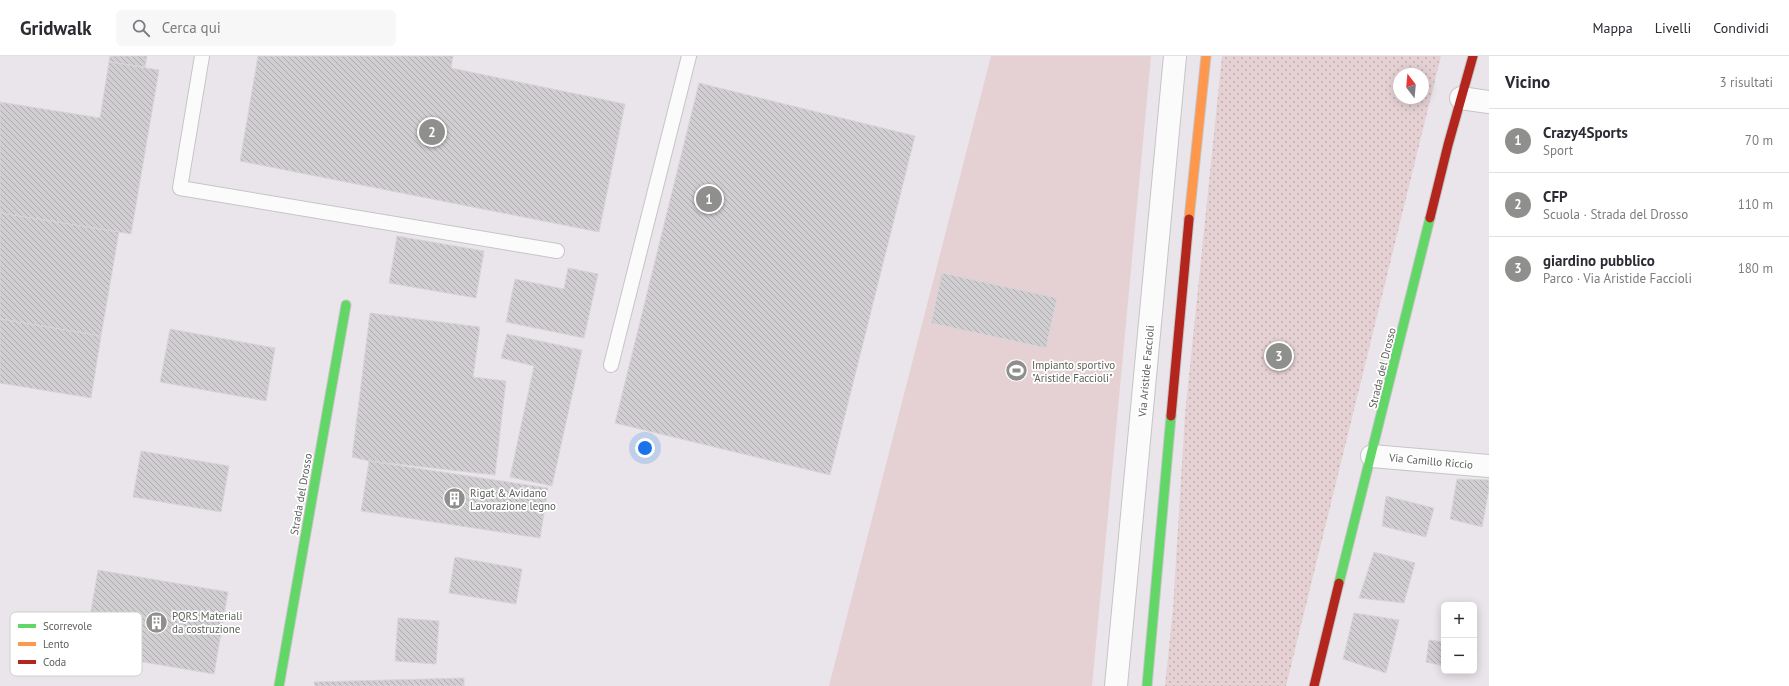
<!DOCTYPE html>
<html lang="it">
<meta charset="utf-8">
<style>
body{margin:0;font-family:"PT Sans",sans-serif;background:#f7f7f7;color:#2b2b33}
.controls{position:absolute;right:12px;bottom:12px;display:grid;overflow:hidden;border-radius:6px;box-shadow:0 2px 10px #0003}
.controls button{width:36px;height:36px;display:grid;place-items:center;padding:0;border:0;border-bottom:1px solid #e1e1e2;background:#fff;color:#2b2b33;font:20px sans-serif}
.compass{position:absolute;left:1393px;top:12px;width:36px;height:36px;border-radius:50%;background:#fff;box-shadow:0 2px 10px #0003;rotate:344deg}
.you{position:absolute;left:645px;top:392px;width:14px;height:14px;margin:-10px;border:3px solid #fff;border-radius:50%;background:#1a73e8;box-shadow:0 0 0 6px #1a73e833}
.badge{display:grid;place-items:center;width:26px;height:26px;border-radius:50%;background:#8f908d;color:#fff;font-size:13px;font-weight:700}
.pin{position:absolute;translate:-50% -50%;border:2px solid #fff;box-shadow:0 1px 4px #0006}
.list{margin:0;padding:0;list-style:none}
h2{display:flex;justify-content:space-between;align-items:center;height:52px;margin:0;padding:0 16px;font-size:17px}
h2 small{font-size:13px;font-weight:400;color:#7c7c81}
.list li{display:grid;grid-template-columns:26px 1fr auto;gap:12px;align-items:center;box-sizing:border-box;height:64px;padding:0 16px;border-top:1px solid #e1e1e2}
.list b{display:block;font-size:15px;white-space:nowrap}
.list p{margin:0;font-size:13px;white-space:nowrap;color:#7c7c81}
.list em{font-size:13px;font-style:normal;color:#7c7c81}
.icon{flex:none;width:22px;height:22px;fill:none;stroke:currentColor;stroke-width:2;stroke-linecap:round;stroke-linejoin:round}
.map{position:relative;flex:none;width:1489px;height:630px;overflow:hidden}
header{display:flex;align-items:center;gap:24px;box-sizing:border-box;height:56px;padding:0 20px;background:#fff;border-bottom:1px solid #e1e1e2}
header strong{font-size:19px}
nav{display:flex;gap:22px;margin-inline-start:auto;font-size:14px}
.search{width:280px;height:36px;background:#f7f7f7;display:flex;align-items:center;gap:10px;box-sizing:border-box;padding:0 14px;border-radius:6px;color:#7c7c81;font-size:15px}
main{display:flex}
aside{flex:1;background:#fff}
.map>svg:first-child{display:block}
.park{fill:url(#park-dots);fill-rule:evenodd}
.garden{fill:#e5d1d4}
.building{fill:url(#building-back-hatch);stroke:#d8d4d9}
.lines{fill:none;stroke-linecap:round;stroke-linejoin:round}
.lane-casing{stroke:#c6c5c5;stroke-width:16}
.street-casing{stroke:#c6c5c5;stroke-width:24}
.fast-casing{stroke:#c5c5c5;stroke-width:11}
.slow-casing{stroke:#c5c5c5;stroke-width:11}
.jam-casing{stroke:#c5c5c5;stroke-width:11}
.lane{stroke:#fcfbfc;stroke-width:14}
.street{stroke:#fcfbfc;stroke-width:22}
.fast{stroke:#63d668;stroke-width:9}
.slow{stroke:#ff974d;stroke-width:9}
.jam{stroke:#b3261e;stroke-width:9}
.labels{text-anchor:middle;stroke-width:3.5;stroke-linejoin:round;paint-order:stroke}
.poi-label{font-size:11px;fill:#5e625b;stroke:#fff;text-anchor:start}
.street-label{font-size:11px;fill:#5e625b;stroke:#fff}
.key{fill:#fff;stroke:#cfd0ce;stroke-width:1}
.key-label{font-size:11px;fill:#5e625b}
</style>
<header>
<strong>Gridwalk</strong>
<div class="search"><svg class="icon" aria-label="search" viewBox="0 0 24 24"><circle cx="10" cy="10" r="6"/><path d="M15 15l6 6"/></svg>Cerca qui</div>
<nav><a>Mappa</a><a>Livelli</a><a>Condividi</a></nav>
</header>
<main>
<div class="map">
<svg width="1489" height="630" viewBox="0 0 1489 630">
<defs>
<pattern id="park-dots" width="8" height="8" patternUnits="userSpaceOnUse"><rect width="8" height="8" fill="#e5d1d4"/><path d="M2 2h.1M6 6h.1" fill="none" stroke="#bdadaf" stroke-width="1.8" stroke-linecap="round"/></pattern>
<pattern id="building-back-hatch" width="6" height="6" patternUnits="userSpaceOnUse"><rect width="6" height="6" fill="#d1ced2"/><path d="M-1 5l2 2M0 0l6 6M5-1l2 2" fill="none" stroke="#adabad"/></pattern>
</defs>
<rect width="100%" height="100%" fill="#e9e5ea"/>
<path class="park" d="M1222,0H1441L1286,630H1165L1173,553L1185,359ZM1399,18H1423V42H1399Z"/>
<polygon class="garden" points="991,0 1151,0 1092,630 829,630"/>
<g class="building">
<polygon points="110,0 147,0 145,11 109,6"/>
<polygon points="258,0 453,0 451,12 625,48 599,176 240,105"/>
<polygon points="109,6 159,14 131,178 0,157 0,46 100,62"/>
<polygon points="699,27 915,80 830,419 615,367"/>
<polygon points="0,157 119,176 101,280 0,263"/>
<polygon points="397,180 484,195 476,242 389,227"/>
<polygon points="568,212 598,218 584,282 506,266 515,223 564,233"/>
<polygon points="942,217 1057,242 1046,292 931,267"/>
<polygon points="370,257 480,271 473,321 506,325 495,419 369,405 352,401"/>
<polygon points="0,263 101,280 91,342 0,327"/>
<polygon points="170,273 275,292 266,345 160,326"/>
<polygon points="507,278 582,294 552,430 510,421 534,310 501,302"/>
<polygon points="141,395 229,410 221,456 133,441"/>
<polygon points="369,405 548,432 540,482 361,455"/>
<polygon points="1457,423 1489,424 1489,433 1482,471 1450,463"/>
<polygon points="1386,440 1434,452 1426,481 1382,470"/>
<polygon points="1374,496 1415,507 1404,547 1359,542"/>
<polygon points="455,501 522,513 516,548 449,537"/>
<polygon points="98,514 228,536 214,618 84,596"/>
<polygon points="1354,557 1399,564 1386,617 1343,603"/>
<polygon points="398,562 439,565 436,608 395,605"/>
<polygon points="1429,584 1444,586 1444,610 1426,606"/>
<polygon points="1474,591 1477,592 1474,616 1469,615 1474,615"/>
<polygon points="464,622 464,630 315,630 314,626"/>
</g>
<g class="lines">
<defs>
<g id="lane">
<polyline points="202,0 180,132 557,195"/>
<polyline points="611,309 689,0"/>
</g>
<g id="street">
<polyline points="1461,42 1489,46"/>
<polyline points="1372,400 1489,410"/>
<polyline points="1116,630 1175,0"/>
</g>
<g id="fast">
<polyline points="1339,527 1430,162"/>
<polyline points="279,630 346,249"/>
<polyline points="1147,630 1171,360"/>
</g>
<polyline id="slow" points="1189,163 1206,0"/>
<g id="jam">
<polyline points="1430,162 1448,89 1473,0"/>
<polyline points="1171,360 1189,163"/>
<polyline points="1314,630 1339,527"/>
</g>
</defs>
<use href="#lane" class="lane-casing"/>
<use href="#street" class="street-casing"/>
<use href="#fast" class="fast-casing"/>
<use href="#slow" class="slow-casing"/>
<use href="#jam" class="jam-casing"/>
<use href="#lane" class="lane"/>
<use href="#street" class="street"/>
<use href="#fast" class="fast"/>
<use href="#slow" class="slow"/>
<use href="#jam" class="jam"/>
</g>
<defs>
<symbol id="stadium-disc" viewBox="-11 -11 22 22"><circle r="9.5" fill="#8f908d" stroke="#fff"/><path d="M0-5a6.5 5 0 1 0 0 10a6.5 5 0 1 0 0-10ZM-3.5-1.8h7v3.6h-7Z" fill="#fff"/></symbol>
<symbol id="building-disc" viewBox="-11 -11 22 22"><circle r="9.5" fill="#8f908d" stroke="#fff"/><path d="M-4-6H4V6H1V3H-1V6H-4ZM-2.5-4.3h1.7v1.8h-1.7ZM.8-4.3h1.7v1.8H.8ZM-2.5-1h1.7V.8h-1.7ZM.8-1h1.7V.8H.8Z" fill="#fff"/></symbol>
</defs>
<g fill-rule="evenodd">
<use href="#stadium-disc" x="1004" y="302" width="25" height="25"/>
<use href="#building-disc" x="442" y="430" width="25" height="25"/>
<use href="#building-disc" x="144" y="554" width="25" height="25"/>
</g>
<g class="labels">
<g class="poi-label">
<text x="1032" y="313">Impianto sportivo<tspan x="1032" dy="13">"Aristide Faccioli"</tspan></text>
<text x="470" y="441">Rigat &amp; Avidano<tspan x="470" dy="13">Lavorazione legno</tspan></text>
<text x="172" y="564">PQRS Materiali<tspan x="172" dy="13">da costruzione</tspan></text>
</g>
<g class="street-label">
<text transform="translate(1382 312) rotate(-76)" y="4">Strada del Drosso</text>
<text transform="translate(1146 315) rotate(-85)" y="4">Via Aristide Faccioli</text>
<text transform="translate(1431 405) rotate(5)" y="4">Via Camillo Riccio</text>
<text transform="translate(301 438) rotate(-80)" y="4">Strada del Drosso</text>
</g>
</g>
<rect x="10" y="556" width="132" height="64" rx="6" class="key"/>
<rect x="18" y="568" width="18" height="4" fill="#63d668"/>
<rect x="18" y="586" width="18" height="4" fill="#ff974d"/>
<rect x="18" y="604" width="18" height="4" fill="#b3261e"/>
<g class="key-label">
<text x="43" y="574">Scorrevole</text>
<text x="43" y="592">Lento</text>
<text x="43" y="610">Coda</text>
</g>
</svg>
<div class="controls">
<button>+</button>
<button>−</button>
</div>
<svg class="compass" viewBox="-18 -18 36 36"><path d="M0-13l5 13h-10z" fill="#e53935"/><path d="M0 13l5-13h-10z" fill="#7c7c81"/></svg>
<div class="you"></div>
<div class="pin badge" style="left:709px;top:143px">1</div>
<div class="pin badge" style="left:432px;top:76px">2</div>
<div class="pin badge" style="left:1279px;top:300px">3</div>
</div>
<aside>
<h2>Vicino<small>3 risultati</small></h2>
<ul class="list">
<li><span class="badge">1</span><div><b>Crazy4Sports</b><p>Sport</p></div><em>70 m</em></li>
<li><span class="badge">2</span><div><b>CFP</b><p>Scuola · Strada del Drosso</p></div><em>110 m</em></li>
<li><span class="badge">3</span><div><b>giardino pubblico</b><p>Parco · Via Aristide Faccioli</p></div><em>180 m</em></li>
</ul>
</aside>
</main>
